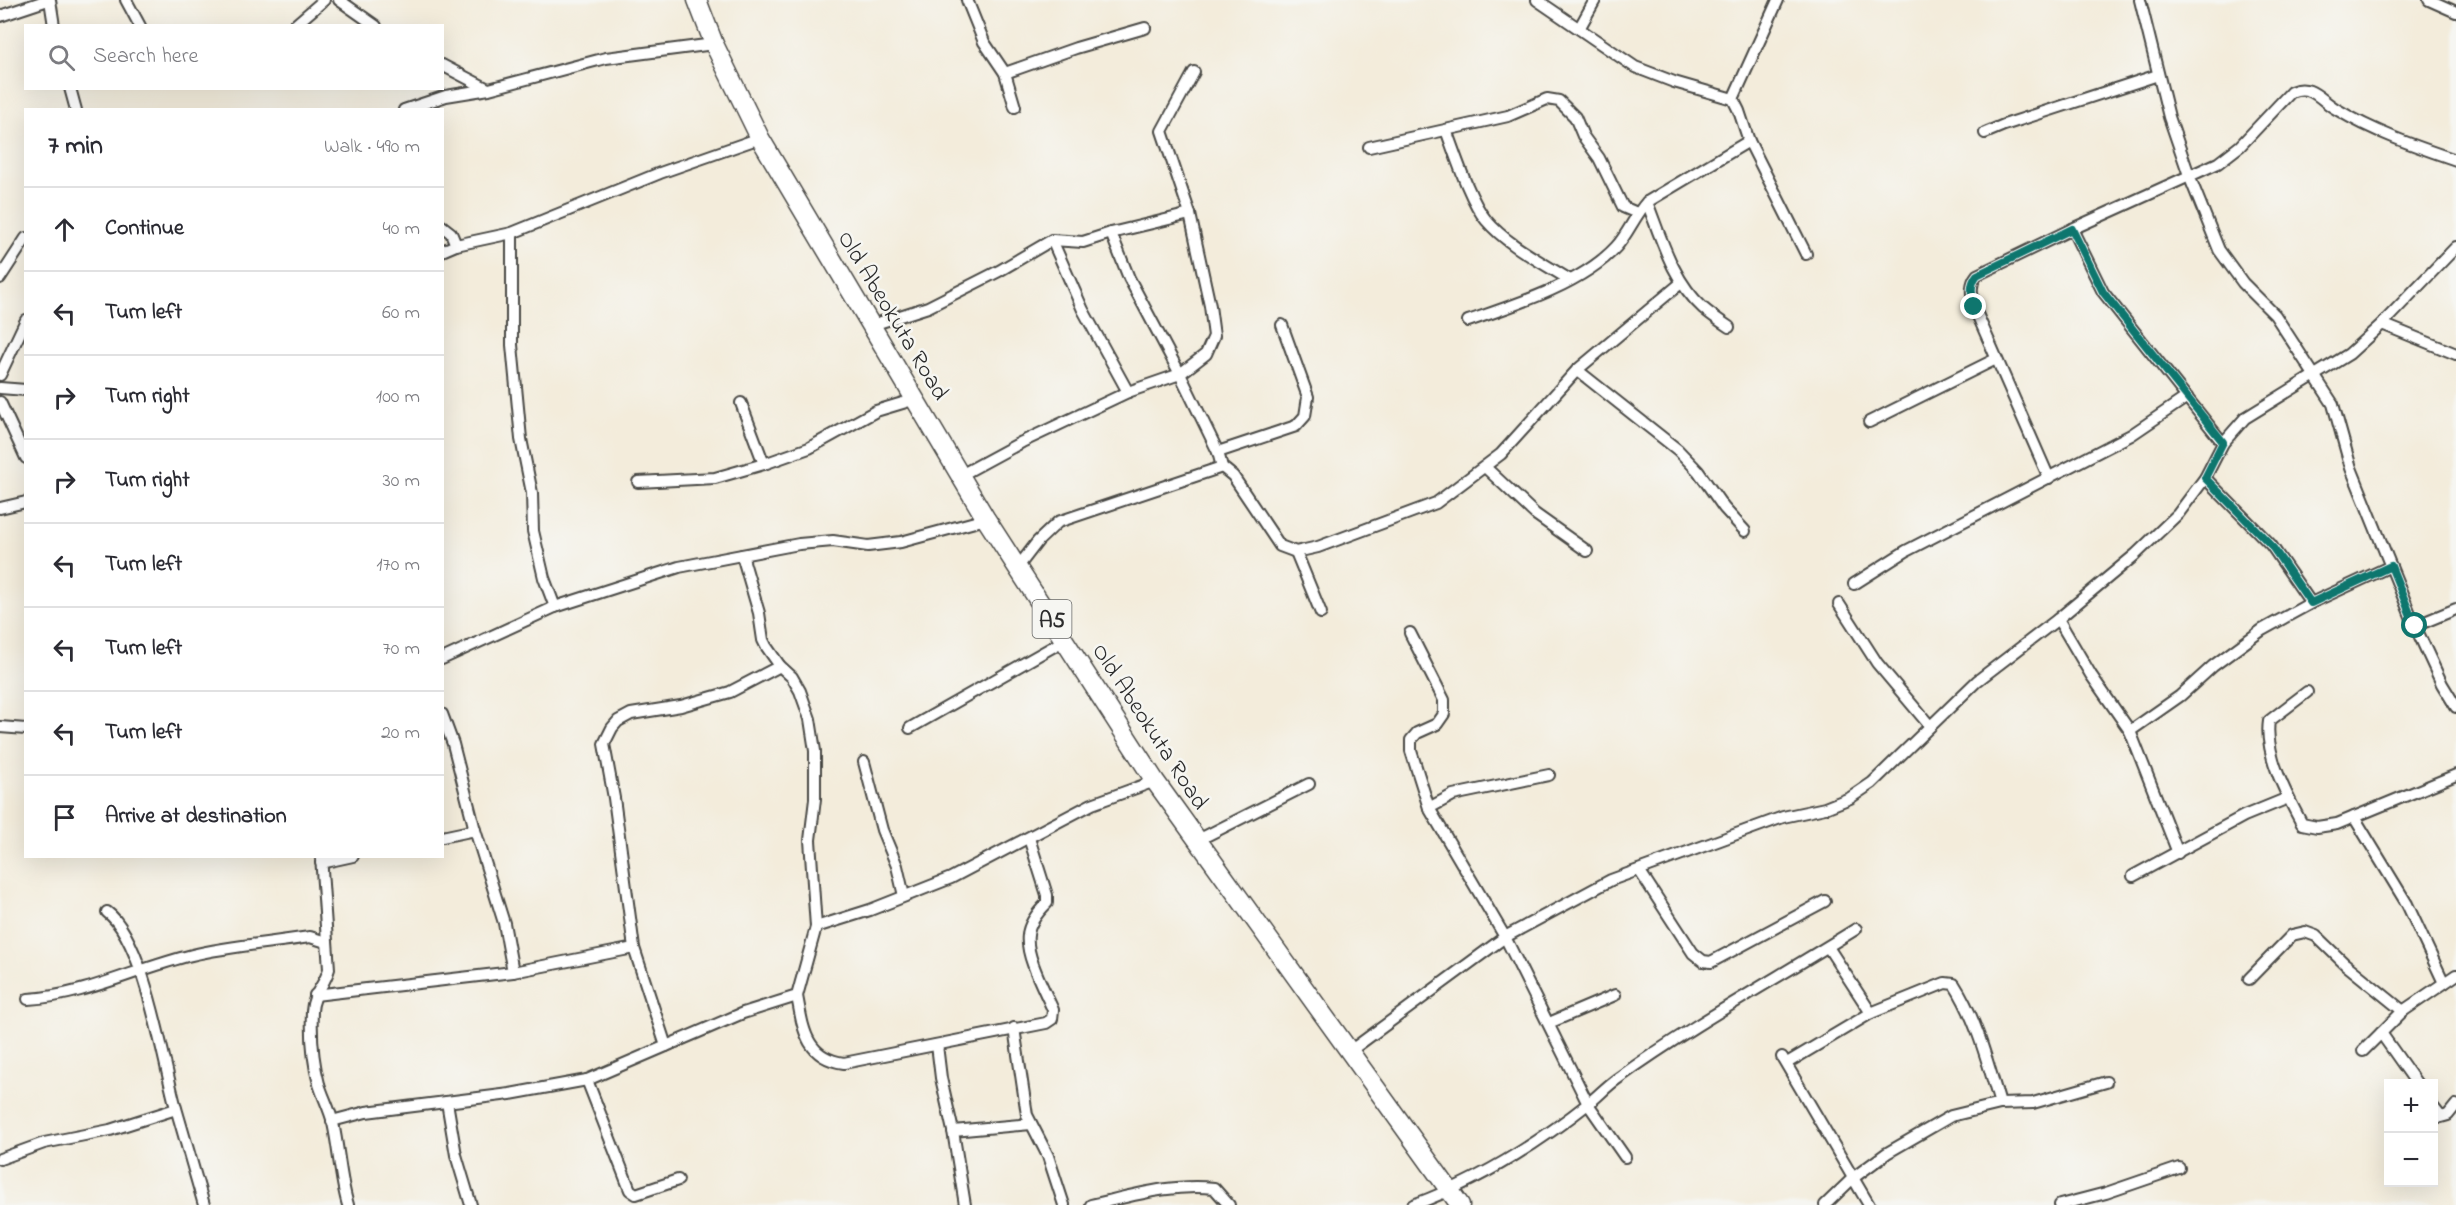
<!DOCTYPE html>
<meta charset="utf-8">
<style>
body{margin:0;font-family:"Indie Flower",sans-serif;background:#f2f2f3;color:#2b2b33}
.controls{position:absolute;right:18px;bottom:18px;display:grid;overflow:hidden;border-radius:0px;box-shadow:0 6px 24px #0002}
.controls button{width:54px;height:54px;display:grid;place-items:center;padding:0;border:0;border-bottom:2px solid #e1e1e2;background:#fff;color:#2b2b33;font:30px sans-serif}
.stop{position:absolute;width:18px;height:18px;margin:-14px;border:4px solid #0f766e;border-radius:50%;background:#fff}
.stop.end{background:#0f766e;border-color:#fff;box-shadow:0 2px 6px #0008}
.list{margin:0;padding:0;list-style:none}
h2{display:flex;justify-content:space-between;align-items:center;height:78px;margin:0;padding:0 24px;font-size:26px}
h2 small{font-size:20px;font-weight:400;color:#7c7c81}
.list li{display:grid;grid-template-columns:39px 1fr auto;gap:18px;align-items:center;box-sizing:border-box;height:84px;padding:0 24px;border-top:2px solid #e1e1e2}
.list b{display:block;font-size:22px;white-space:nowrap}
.list em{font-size:20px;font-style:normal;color:#7c7c81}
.icon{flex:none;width:33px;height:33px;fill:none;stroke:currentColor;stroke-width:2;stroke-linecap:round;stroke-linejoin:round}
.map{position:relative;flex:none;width:2456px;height:1205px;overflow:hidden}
.search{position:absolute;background:#fff;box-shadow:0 6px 24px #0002;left:24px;top:24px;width:420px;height:66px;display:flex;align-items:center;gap:15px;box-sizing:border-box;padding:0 21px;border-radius:0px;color:#7c7c81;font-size:22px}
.panel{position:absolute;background:#fff;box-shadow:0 6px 24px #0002;left:24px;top:108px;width:420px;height:750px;border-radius:0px}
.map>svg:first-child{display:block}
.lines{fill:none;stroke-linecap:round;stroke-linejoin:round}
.street-casing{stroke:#494845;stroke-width:14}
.highway-casing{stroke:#494845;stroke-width:21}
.street{stroke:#fff;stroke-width:10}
.highway{stroke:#fff;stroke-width:18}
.route{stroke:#0f766e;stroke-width:8}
.labels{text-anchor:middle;stroke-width:5;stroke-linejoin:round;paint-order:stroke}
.shield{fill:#f6f6f2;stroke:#686867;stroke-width:1.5}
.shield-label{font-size:22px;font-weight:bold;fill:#2b2b2b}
.street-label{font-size:24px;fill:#2b2b2b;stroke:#f6f6f2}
</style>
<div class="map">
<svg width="2456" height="1205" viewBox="0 0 2456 1205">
<rect width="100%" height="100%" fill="#f6f6f2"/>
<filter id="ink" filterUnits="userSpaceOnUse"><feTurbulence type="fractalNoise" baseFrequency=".0167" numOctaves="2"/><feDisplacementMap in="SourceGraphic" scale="12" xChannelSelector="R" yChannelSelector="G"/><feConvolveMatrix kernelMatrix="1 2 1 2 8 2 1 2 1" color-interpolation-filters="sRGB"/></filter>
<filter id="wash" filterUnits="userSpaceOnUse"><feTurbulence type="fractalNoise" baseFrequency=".008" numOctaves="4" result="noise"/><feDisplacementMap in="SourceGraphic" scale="24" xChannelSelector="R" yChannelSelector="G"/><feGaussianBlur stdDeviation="1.35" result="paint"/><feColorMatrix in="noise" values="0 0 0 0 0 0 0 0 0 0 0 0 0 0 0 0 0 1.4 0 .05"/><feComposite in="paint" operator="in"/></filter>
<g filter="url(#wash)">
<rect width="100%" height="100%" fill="#f3ecdb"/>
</g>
<g filter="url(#ink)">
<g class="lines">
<defs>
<g id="street">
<polyline points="50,0 54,26"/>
<polyline points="126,0 140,26"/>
<polyline points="339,0 376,26"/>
<polyline points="967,0 984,42 1005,73 1015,107"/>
<polyline points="1537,0 1635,67 1674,82 1733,99 1739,111 1749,141 1806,254"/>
<polyline points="2140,0 2169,117 2190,178 2219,250 2243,283 2275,315 2333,404 2351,468 2415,626 2442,684 2456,707"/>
<polyline points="2429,0 2456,12"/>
<polyline points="0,16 48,0"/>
<polyline points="294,26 324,0"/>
<polyline points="1580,27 1595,0"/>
<polyline points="442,65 488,89"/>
<polyline points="1005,73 1076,48 1145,28"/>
<polyline points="70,88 76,110"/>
<polyline points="1733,99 1778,0"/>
<polyline points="404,110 446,96 489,89 606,58 714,44"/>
<path d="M1446,130C1455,154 1470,201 1486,220C1508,246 1542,262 1570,280"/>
<polyline points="1985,133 2004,125 2158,75"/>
<polyline points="1369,147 1508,116 1547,99 1559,101 1575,117 1583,136 1599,158 1623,207 1637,213"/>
<path d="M1647,202C1661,238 1673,281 1703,308C1711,315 1720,321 1729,327"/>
<polyline points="442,226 451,233 456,245 512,233 660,173 760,138"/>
<polyline points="2072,229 2103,292 2223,443"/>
<polyline points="512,233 512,345 521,439 532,493 533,531 544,578 555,607"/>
<polyline points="1111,233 1129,278 1180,374 1218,452 1222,467 1233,476 1280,546 1296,552 1318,547 1436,503 1501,454 1577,370 1681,283"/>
<polyline points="1052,240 1083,310 1128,392"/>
<polyline points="442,251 456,245"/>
<polyline points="0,278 26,238"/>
<path d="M1468,321C1515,305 1582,284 1616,247C1628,234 1635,215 1647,202L1749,141"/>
<polyline points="2382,324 2456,354"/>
<polyline points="872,325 928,307 999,271 1052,240 1083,242 1111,233 1190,214"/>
<polyline points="1577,370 1678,450 1698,471 1724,508 1745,531"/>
<polyline points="0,375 26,320"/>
<polyline points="0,388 26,390"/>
<polyline points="0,402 26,458"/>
<polyline points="741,403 764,464"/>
<polyline points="1869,422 1996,359"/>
<polyline points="1218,452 1296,426 1305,416 1308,397 1282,325"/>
<polyline points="1485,467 1535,514 1587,551"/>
<polyline points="961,475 1022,442 1128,392 1180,374 1206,354 1214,336 1210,306 1190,214 1162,131 1194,72"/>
<path d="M2049,478L1974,307C1972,295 1969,285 1977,275L2072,229L2218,163L2240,146L2291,92C2311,83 2320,100 2336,109C2374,132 2415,146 2456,160"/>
<polyline points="2205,478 2271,545 2311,603"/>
<polyline points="638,482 715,478 764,464 809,448 876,411 916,399"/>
<polyline points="0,508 26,502"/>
<polyline points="1296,552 1321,613"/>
<polyline points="1018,567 1038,541 1058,522 1222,467"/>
<polyline points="1854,584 1906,551 2131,435 2187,397"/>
<polyline points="1839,604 1877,663 1930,726"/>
<polyline points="2058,619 2091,675 2130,731 2178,853"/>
<polyline points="2415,626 2456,609"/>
<polyline points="1410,633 1444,700 1444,714 1437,724 1417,733 1411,740 1411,751 1429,808 1505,937 1588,1104 1625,1157"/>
<polyline points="442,659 555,607 679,567 799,544 833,541 868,546 901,542 986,519"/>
<path d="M2307,692L2269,721C2264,753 2287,796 2302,824L2317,827L2337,824L2456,775"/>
<polyline points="442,714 453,744 475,830 504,923 513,972"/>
<polyline points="0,727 26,729"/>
<polyline points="910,728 1065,640"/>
<polyline points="2130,731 2180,696 2213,666 2262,630 2311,603 2391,566"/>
<polyline points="864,762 882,830 897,866 904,896"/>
<polyline points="1429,808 1453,795 1549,775"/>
<polyline points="2354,817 2407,904 2444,983"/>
<polyline points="442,837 475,830"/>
<polyline points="1198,840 1309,784"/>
<path d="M321,856L329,969C324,987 313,993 312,1011C311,1034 313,1062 319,1084C323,1097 330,1110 333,1123C339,1150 340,1178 348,1205"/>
<polyline points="321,863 353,856"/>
<polyline points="1639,870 1693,953 1703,961 1711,962 1825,901"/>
<polyline points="2133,876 2244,816 2288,798"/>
<path d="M107,912C144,939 163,1061 176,1108C185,1140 195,1173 204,1205"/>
<polyline points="816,927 870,910 951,878 1092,804 1155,781"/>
<polyline points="1828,947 1871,1013"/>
<polyline points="2249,979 2292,935 2305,932 2316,936 2345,964 2403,1011"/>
<polyline points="315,995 513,972 634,948"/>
<path d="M797,996C803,1027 805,1058 844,1063L1046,1023L1052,1019L1053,1010C1045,991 1025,956 1028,935C1029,922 1039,911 1047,903V895L1029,838"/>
<path d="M28,999C85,996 137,968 192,955C230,946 271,943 310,937L326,942"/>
<polyline points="1549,1023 1615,995"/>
<polyline points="1014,1028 1027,1115 1048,1156 1064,1205"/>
<polyline points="2381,1033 2417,1084"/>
<polyline points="937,1045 941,1078 953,1131 965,1205"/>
<polyline points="666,1046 634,948 614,798 604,744 612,728 618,721 631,714 681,706 730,692 780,666"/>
<polyline points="1350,1051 1505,937 1611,880 1783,817 1825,808 1850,798 1872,783 1977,681 2058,619 2135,555 2178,514 2205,478 2223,443 2245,418 2349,354 2382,324 2456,247"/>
<polyline points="2363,1051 2403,1011 2456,975"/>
<polyline points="1782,1057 1869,1205"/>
<path d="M1787,1063L1871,1013L1945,983L1954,984C1977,1020 1988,1064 2000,1104"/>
<polyline points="587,1080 630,1190 636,1194 678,1180"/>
<polyline points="447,1102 456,1155 471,1205"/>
<polyline points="2434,1108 2441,1117 2448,1115 2456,1105"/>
<polyline points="332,1121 366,1112 510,1094 587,1080 743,1013 797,996 816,927 810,840 815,799 815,751 810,719 800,691 792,677 780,666 766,646 763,640 759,613 742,555"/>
<polyline points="953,1131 1031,1124"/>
<polyline points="0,1159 44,1143 110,1130 176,1109"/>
<path d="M1091,1205C1131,1196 1173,1183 1214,1188L1229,1205"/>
<path d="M1413,1205C1476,1182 1536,1145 1589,1103C1599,1095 1607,1086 1617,1079C1693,1024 1776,979 1856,929"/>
<polyline points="1825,1205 1853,1178 1887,1153 1951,1116 2000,1104 2033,1103 2106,1082"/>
<polyline points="2060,1205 2106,1193 2179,1168"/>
</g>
<polyline id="highway" points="697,0 714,44 760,138 986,519 1155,781 1460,1205"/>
</defs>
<use href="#street" class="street-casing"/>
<use href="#highway" class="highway-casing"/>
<use href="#street" class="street"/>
<use href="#highway" class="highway"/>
</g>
</g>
<g class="lines" filter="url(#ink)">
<path class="route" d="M1974,307C1972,295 1969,285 1977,275L2072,229L2103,292L2223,442L2205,478L2271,545L2311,603L2391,566L2415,626"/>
</g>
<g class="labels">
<rect class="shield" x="1032.5" y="600" width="39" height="38" rx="4.5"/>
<g class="shield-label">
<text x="1052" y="627">A5</text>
</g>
<g class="street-label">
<text transform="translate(894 315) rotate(59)" y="8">Old Abeokuta Road</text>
<text transform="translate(1151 726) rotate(57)" y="8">Old Abeokuta Road</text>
</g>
</g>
</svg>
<div class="controls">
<button>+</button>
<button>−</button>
</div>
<div class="stop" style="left:2415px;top:626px"></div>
<div class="stop end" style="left:1974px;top:307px"></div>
<div class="search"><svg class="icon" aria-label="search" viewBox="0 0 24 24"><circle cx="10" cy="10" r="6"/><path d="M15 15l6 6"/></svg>Search here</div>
<section class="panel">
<h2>7 min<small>Walk · 490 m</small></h2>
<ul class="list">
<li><svg class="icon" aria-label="ahead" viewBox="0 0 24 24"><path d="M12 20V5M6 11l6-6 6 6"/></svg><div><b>Continue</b></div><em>40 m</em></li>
<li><svg class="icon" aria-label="left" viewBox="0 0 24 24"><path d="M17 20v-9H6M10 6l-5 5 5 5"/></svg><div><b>Turn left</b></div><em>60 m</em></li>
<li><svg class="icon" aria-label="right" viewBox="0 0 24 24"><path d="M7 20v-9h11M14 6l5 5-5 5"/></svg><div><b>Turn right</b></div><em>100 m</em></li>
<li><svg class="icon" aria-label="right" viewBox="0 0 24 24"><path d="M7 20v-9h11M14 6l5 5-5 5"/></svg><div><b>Turn right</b></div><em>30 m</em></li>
<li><svg class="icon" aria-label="left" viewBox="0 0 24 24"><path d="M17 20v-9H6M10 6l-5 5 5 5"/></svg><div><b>Turn left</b></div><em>170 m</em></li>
<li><svg class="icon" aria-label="left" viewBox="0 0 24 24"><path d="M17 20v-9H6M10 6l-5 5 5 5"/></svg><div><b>Turn left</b></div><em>70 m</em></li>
<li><svg class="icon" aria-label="left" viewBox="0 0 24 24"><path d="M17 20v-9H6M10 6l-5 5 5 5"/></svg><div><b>Turn left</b></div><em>20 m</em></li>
<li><svg class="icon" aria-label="arrive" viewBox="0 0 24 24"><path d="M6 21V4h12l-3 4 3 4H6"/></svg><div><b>Arrive at destination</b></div></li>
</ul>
</section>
</div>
